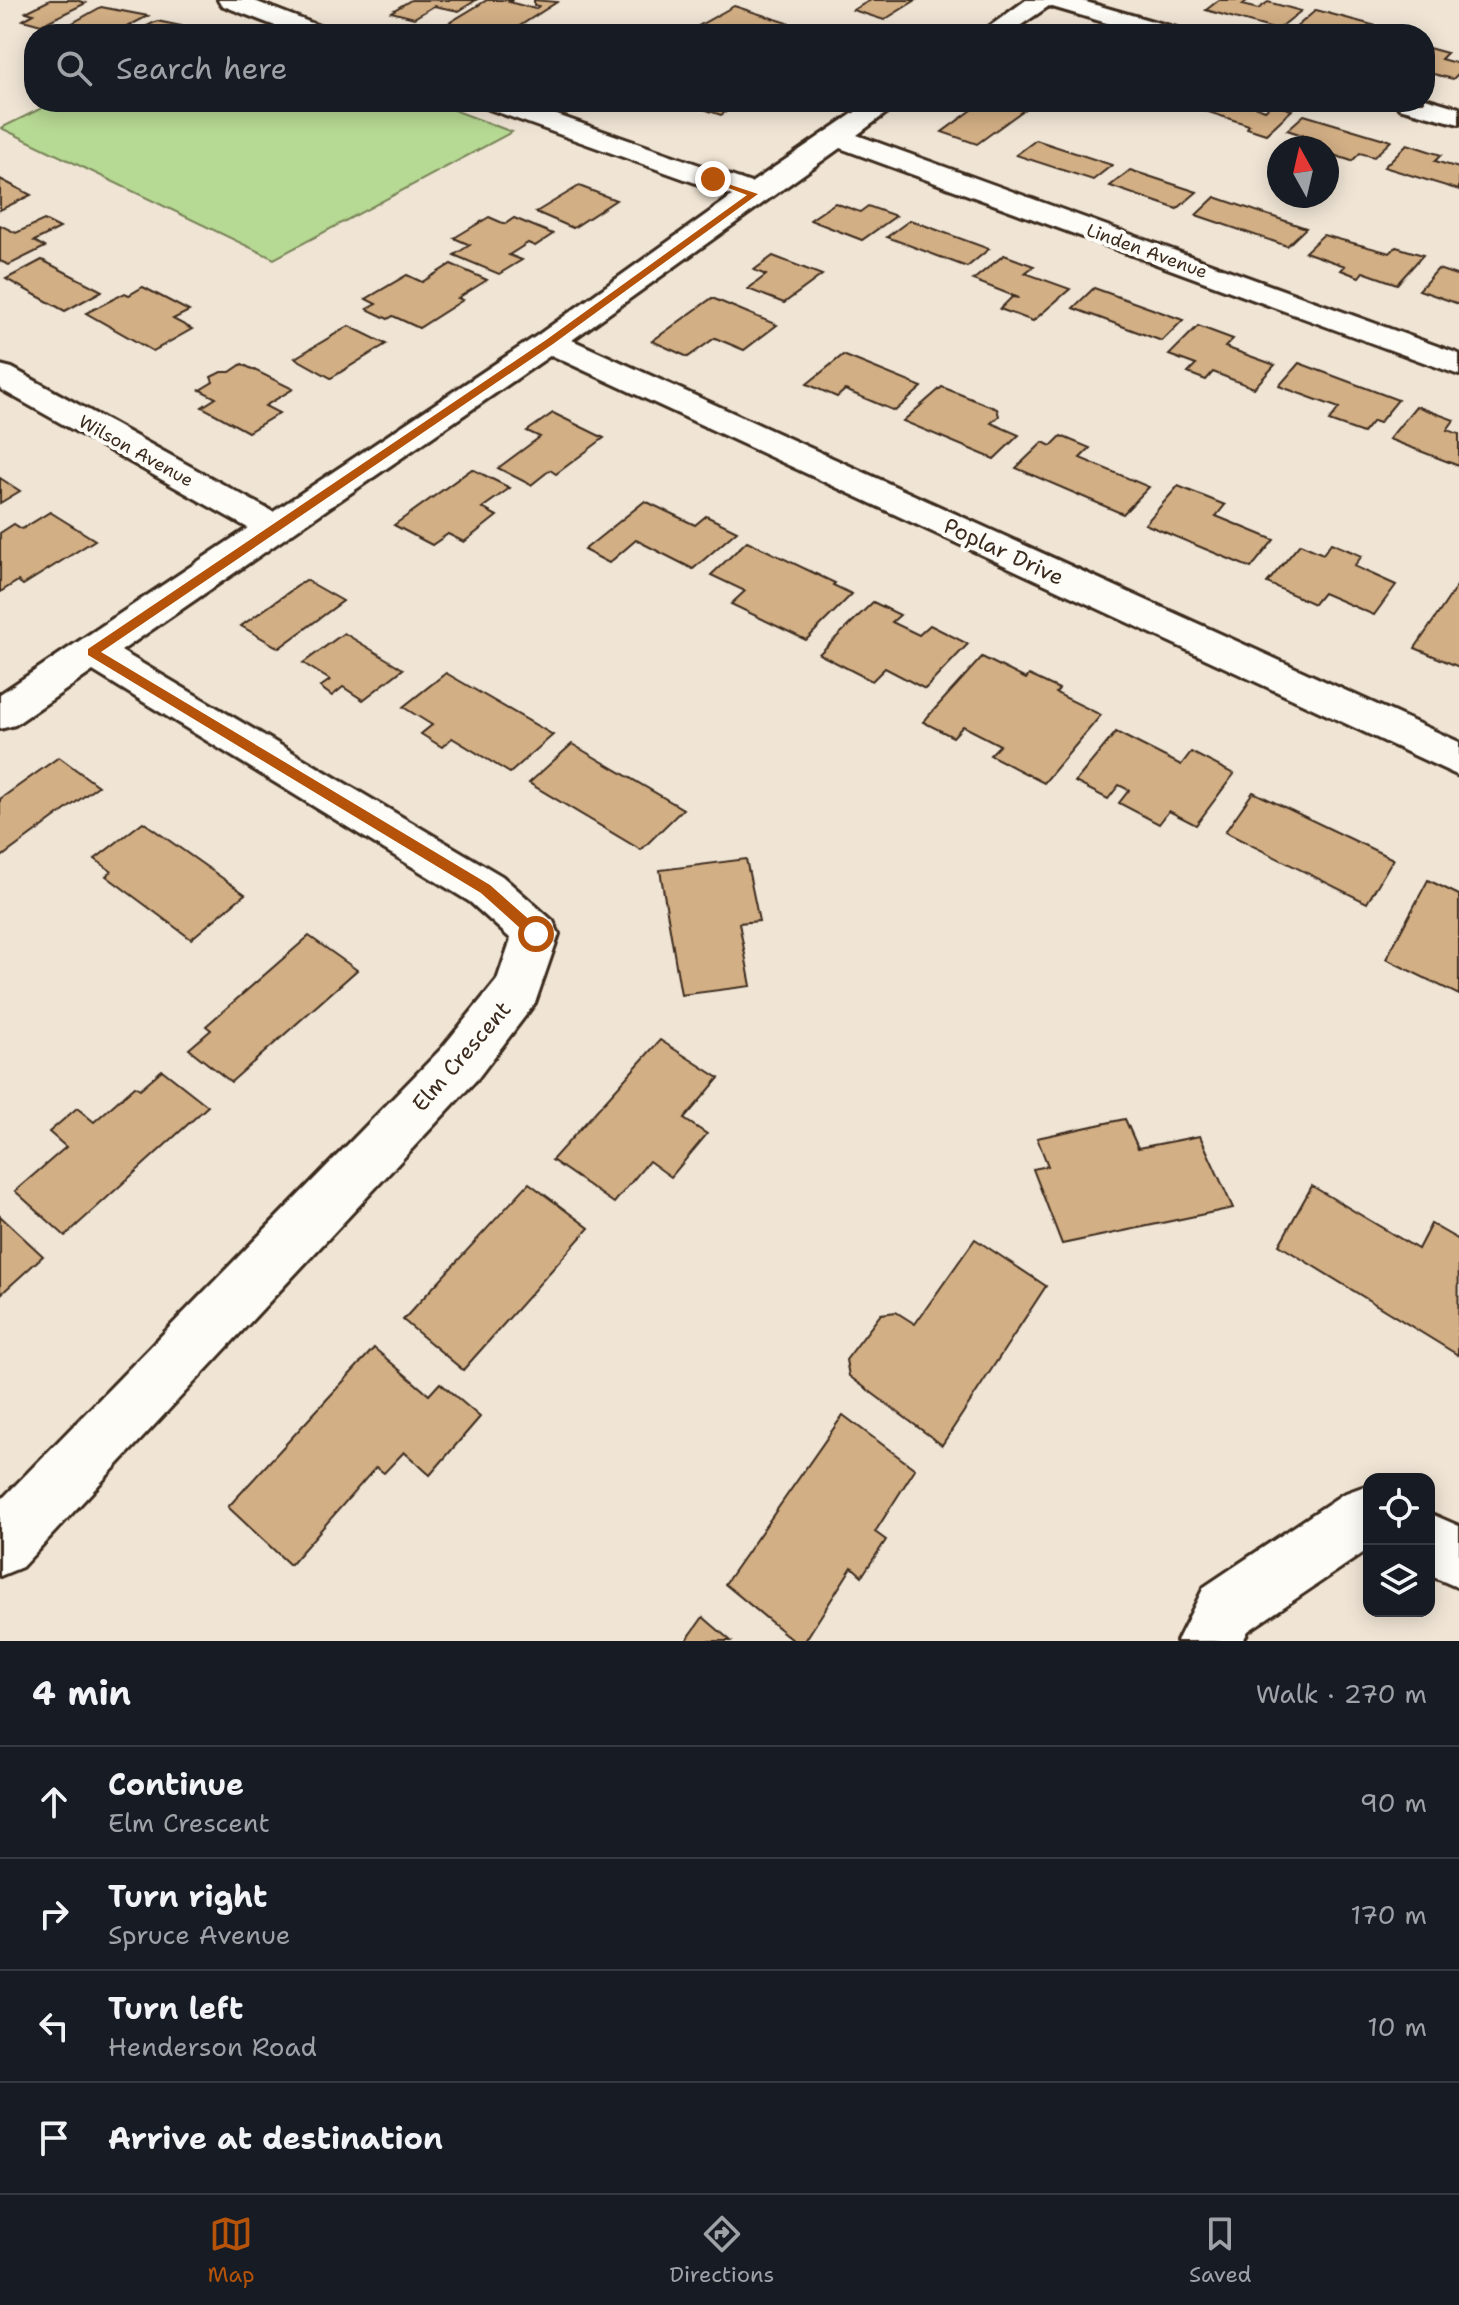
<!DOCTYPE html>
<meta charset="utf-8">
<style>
body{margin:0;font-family:"Shantell Sans",sans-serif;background:#20242c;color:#f1f3f6}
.controls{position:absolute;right:24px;bottom:24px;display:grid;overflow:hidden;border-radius:16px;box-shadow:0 4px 20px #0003}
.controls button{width:72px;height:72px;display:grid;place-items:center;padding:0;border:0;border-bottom:2px solid #363941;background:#171b24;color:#f1f3f6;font:40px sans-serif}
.compass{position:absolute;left:1267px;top:136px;width:72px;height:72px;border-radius:50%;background:#171b24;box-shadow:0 4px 20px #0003;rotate:352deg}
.stop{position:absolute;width:24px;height:24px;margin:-18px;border:6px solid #b45309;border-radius:50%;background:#fff}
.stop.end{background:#b45309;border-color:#fff;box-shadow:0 2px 8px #0008}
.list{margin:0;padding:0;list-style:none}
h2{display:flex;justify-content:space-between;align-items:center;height:104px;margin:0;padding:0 32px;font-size:34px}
h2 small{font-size:26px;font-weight:400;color:#9ea1a6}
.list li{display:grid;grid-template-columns:52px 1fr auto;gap:24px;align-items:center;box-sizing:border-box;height:112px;padding:0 32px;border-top:2px solid #363941}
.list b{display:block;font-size:30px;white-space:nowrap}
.list p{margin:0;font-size:26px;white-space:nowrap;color:#9ea1a6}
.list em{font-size:26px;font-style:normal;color:#9ea1a6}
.icon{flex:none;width:44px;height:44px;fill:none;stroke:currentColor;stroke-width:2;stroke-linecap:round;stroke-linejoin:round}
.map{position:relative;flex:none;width:1459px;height:1641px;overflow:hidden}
.search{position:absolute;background:#171b24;box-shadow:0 4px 20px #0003;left:24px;right:24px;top:24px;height:88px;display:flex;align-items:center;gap:20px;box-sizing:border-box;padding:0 28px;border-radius:32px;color:#9ea1a6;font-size:30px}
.sheet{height:552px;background:#171b24}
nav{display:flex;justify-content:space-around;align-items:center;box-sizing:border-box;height:112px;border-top:2px solid #363941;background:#171b24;font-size:22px;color:#9ea1a6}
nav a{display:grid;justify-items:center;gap:4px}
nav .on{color:#b45309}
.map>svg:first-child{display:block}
.green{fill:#b6d993;stroke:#788258;stroke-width:2}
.building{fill:#d3af85;stroke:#3b2a1e;stroke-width:2}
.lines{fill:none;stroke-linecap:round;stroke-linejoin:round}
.minor-casing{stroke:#3b2a1e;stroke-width:6}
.minor{fill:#fdfcf7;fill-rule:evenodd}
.route{fill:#b45309}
.labels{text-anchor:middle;stroke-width:8;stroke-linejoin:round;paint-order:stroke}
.far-street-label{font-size:18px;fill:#3b2a1e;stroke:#fdfcf7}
.street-label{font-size:22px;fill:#3b2a1e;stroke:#fdfcf7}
</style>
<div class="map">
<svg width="1459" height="1641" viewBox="0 0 1459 1641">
<rect width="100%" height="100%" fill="#f0e5d5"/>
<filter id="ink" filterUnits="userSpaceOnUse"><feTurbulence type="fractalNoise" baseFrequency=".0125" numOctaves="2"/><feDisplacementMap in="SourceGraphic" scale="16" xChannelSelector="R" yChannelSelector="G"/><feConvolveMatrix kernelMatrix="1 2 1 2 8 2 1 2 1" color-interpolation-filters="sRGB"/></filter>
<g filter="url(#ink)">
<polygon class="green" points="54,102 433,102 512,132 274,259 1,128"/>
<g class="building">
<polygon points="50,0 76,0 86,3 41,25 23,20 34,14 26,12"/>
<polygon points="411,0 476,0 459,11 434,6 414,18 391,12"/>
<polygon points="487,0 513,0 509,2 535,9 539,6 534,5 534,0 557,2 507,34 455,34 439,29"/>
<polygon points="871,0 916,0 884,20 853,10"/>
<polygon points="1219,0 1248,0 1242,5 1258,9 1268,2 1301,11 1277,30 1206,10"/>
<polygon points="734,6 823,34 684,34"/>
<polygon points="101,7 148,16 113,34 53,34"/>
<polygon points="1316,10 1384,28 1378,34 1314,34 1294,29"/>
<polygon points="157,21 181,26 175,29 192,34 131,34"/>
<polygon points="1425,47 1447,53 1441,59 1459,64 1459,73 1453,79 1425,72"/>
<polygon points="683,102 742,102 721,115"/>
<polygon points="983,102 1002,102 1025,109 977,144 942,132"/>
<polygon points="1208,102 1245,102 1265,110 1272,104 1292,110 1266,134 1247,128 1249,125 1199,109"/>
<polygon points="1304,115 1391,141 1374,157 1360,153 1352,161 1327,153 1327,148 1313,148 1321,141 1287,130"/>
<polygon points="1036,140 1112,165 1093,180 1016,155"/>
<polygon points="1407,144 1441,155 1435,161 1459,168 1459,190 1384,167"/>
<polygon points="1130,170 1197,192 1177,209 1110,186"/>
<polygon points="0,179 31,195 0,210"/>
<polygon points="579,186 616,200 573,228 536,212"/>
<polygon points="1215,197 1306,228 1287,246 1196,215"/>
<polygon points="835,203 860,212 868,206 896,216 862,240 810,220"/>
<polygon points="489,217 505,224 514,218 553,234 535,246 528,243 509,255 522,260 499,274 454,255 470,245 454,238"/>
<polygon points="44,220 60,228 34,241 45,247 9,265 0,261 0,225 16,233"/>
<polygon points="910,220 989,249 967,267 887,237"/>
<polygon points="1323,235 1390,253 1396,247 1423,255 1397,284 1363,272 1359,277 1341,270 1345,266 1305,252"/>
<polygon points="1004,255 1034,266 1025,273 1070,289 1033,321 1000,309 1012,297 1019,298 973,280"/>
<polygon points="773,256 822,275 784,303 748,289 766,275 754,270"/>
<polygon points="42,260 102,291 65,311 6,279"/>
<polygon points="451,264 487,280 458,298 463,300 419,328 393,316 388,319 367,309 376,304 366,299 407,275 422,282"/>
<polygon points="1438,269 1459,276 1459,304 1419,290"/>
<polygon points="143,287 189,311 173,319 192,329 153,351 86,313 125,293 129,295"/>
<polygon points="1094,288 1183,320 1162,341 1073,308"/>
<polygon points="712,298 777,325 744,350 715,338 688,357 652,341"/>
<polygon points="349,326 386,344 331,378 295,358"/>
<polygon points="1198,326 1233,339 1225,347 1275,365 1254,388 1213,372 1206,380 1188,373 1196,365 1169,355"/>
<polygon points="843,355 922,387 895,411 845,390 837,397 807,384"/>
<polygon points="1299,363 1398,400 1379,423 1373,421 1363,433 1329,421 1339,408 1279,386"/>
<polygon points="242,364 293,389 265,406 279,413 248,432 202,407 216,398 200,390 213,382 211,377 221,372 230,372"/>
<polygon points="942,387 997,409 999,416 991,423 1019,435 994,459 903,421"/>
<polygon points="1416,406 1454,420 1447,430 1459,434 1459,466 1389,439"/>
<polygon points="553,413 604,438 556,474 550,470 531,485 498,468 540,437 527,431"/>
<polygon points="1061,436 1090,448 1080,458 1149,487 1123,514 1016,468 1043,442 1051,446"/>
<polygon points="472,469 510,488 482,508 497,516 464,542 448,534 432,545 394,525"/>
<polygon points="0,478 20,491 0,503"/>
<polygon points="1178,486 1225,505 1216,516 1274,540 1251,568 1145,524"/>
<polygon points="645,501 695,525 706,516 737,531 693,569 636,540 609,563 584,550"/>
<polygon points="50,512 95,540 23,585 18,581 0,592 0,533 14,524 22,529"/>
<polygon points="747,541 835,583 833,585 852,594 806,640 731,604 745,591 711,575"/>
<polygon points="1331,543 1362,556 1354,566 1396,585 1374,615 1323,593 1314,604 1267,583 1300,544 1323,554"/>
<polygon points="306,580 343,601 279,648 241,626"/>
<polygon points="1459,583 1459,667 1415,648"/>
<polygon points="873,602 900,615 892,622 919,635 930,625 968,644 925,689 885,668 872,681 819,654"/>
<polygon points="344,633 403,669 363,700 343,687 332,696 320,687 330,680 303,663"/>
<polygon points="982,657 1026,679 1029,675 1059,689 1056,693 1101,715 1044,783 990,755 1000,745 963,726 953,737 923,722"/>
<polygon points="446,673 553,735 510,773 452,738 442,747 421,734 432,725 403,707"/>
<polygon points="1116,732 1181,765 1191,752 1234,774 1196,825 1169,811 1159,824 1119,803 1129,790 1119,785 1108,799 1075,782"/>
<polygon points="572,744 683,809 641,850 529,783"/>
<polygon points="59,757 98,786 0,858 0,799"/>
<polygon points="1253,792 1393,859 1367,903 1225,832"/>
<polygon points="143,822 245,894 191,939 106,876 111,871 95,859"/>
<polygon points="746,859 759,921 739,923 751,986 681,995 660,870"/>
<polygon points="1428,880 1459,895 1459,995 1386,959"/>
<polygon points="309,936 357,970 231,1082 189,1049 211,1030 206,1026"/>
<polygon points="660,1040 719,1078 684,1119 707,1134 671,1177 649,1161 614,1203 552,1160"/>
<polygon points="162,1070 208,1106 65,1236 15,1191 66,1147 49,1132 77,1108 94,1122 135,1086 140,1089"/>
<polygon points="1125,1119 1138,1148 1200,1136 1233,1208 1062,1244 1033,1169 1048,1166 1037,1138"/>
<polygon points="529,1183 589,1228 463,1370 403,1320"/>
<polygon points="1312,1186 1418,1249 1431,1224 1459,1240 1458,1355 1279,1245"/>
<polygon points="0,1216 43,1256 0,1295"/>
<polygon points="975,1239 1046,1286 942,1445 849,1376 846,1360 881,1314 896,1312 915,1324"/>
<polygon points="374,1348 429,1395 440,1383 480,1417 430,1475 404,1452 384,1473 376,1467 290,1565 228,1507"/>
<polygon points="843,1415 915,1469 875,1532 886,1540 862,1576 852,1567 805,1641 794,1641 725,1584"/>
<polygon points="703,1617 731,1641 686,1641"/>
</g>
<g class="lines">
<defs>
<g id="minor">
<polygon points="218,0 252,0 327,29 330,34 296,34 221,5"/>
<polygon points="1026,0 1079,0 1180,29 1183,34 1144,34 1049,6 1008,34 979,34"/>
<polygon points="1425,98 1459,108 1459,124 1399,108 1395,102 1425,102"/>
<polygon points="482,102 520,102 751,183 870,102 901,102 857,135 1459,354 1459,375 840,148 572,340 1459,742 1459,776 551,355 121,651 502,876 553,921 559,934 535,1003 478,1078 22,1567 0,1576 0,1501 442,1048 497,980 511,939 470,902 93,671 15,725 0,729 0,694 248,528 0,389 0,365 12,368 273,512 538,335 732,196 486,108"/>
<polygon points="1365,1486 1369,1487 1369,1549 1248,1631 1243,1641 1177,1641 1204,1587 1343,1494"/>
<polygon points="1429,1513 1459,1526 1459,1588 1429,1575"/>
</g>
</defs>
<use href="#minor" class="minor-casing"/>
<use href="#minor" class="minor"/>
</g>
</g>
<polygon class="route" points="710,178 758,194 553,344 101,652 490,885 541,930 541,938 531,938 481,893 88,655 88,649 546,340 747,195 710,181"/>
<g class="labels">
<g class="far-street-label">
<text transform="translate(1147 251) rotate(20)" y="6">Linden Avenue</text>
<text transform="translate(136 451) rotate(29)" y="6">Wilson Avenue</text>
</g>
<g class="street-label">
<text transform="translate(1004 551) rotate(25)" y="8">Poplar Drive</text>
<text transform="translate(461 1056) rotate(-49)" y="8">Elm Crescent</text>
</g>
</g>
</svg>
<div class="controls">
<button><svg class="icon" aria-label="locate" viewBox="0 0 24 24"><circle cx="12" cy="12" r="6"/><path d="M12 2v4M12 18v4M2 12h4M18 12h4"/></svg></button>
<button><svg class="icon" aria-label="layers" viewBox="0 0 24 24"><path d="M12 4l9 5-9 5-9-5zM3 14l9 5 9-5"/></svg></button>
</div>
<svg class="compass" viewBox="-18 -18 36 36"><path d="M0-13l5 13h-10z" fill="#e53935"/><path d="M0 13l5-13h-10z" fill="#9ea1a6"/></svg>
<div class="stop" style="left:536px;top:934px"></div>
<div class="stop end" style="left:713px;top:179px"></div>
<div class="search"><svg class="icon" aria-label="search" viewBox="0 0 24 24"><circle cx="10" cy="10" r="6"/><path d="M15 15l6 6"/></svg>Search here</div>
</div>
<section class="sheet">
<h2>4 min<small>Walk · 270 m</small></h2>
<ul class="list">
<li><svg class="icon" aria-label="ahead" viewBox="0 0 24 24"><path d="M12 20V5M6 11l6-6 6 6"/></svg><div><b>Continue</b><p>Elm Crescent</p></div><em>90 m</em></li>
<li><svg class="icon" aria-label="right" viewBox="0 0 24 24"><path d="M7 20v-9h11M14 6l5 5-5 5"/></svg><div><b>Turn right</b><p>Spruce Avenue</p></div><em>170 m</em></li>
<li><svg class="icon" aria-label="left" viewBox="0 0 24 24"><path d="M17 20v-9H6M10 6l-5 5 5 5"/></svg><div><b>Turn left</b><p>Henderson Road</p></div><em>10 m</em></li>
<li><svg class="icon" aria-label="arrive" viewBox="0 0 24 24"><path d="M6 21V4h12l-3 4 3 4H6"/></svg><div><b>Arrive at destination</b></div></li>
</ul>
</section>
<nav>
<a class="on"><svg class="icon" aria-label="map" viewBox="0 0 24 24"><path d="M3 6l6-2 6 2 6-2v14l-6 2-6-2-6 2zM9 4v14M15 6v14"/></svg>Map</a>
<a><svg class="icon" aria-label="directions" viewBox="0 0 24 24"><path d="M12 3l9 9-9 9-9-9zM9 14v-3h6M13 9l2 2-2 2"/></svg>Directions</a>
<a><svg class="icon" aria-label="saved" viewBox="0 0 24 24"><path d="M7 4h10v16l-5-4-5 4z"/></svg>Saved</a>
</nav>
